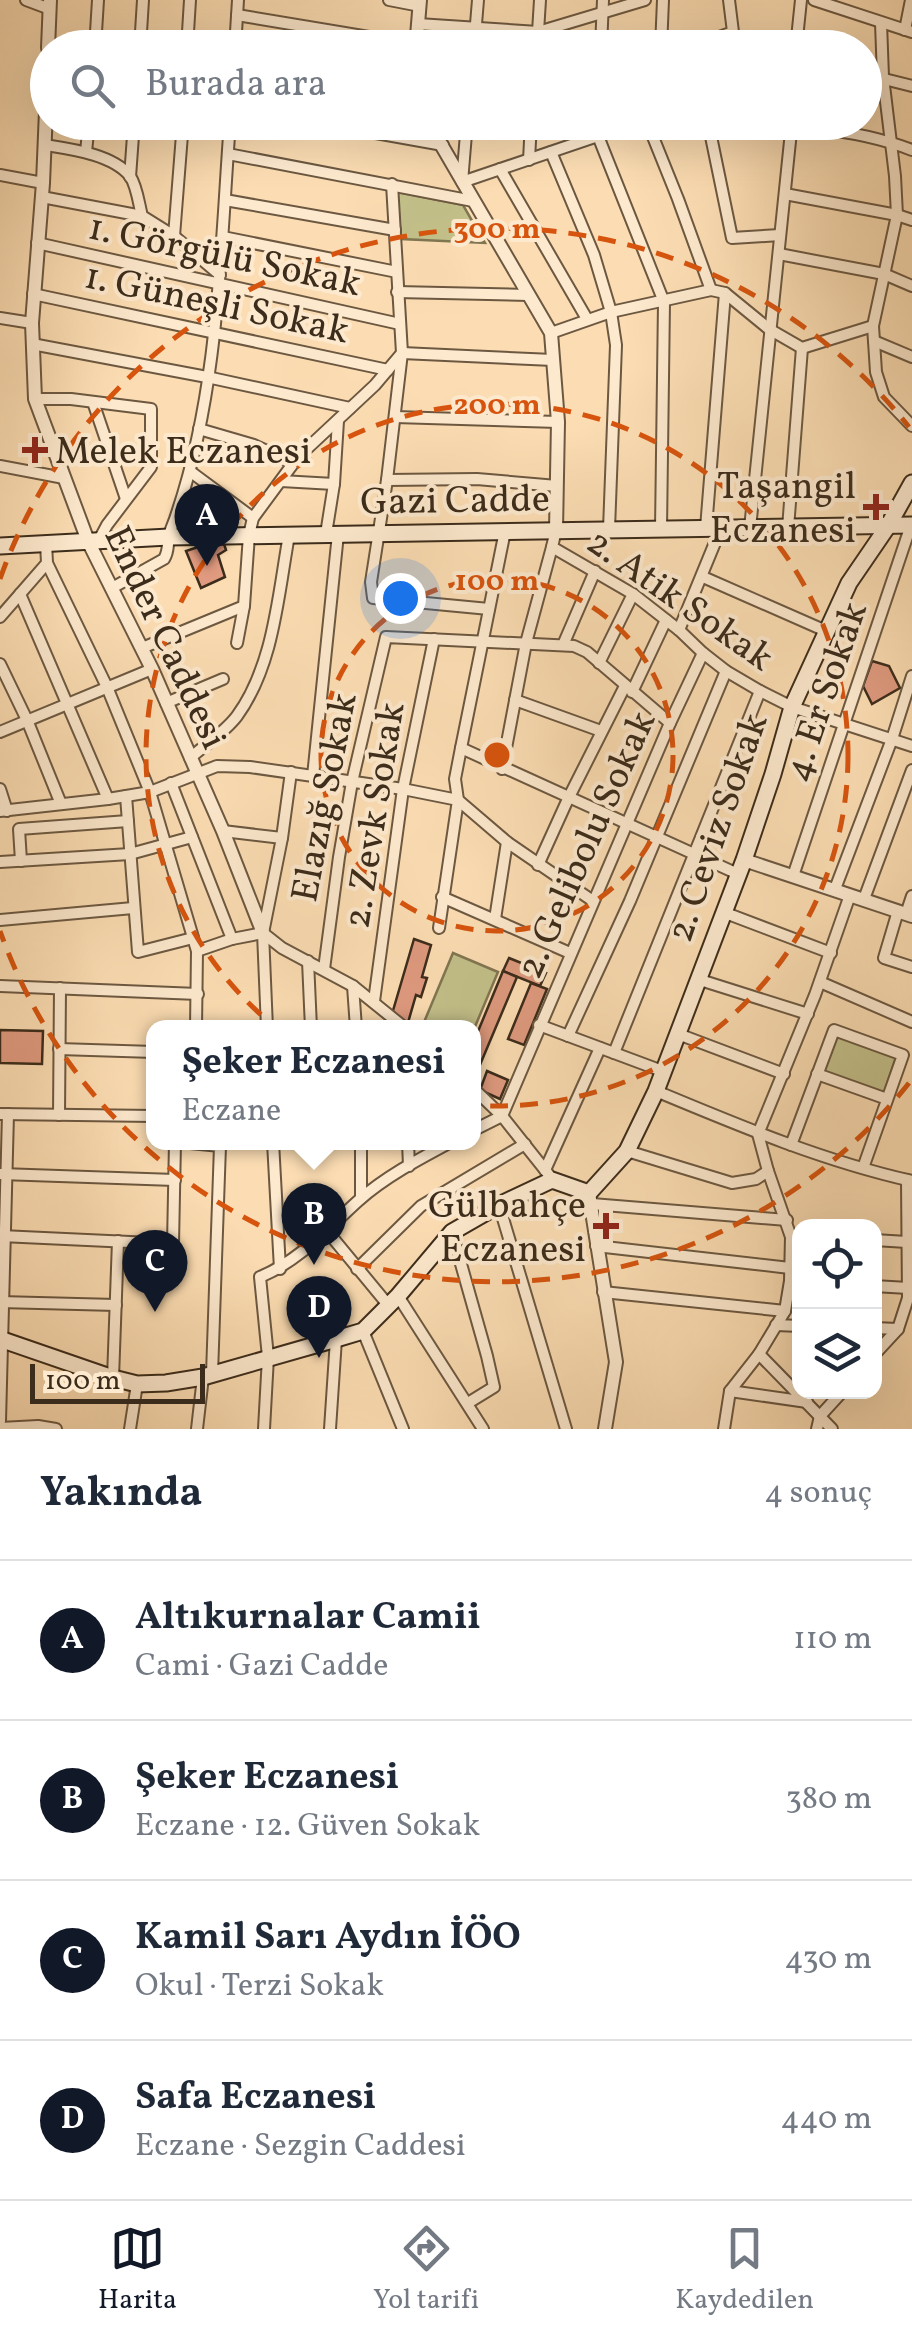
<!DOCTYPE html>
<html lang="tr">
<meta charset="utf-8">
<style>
body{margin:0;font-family:Vollkorn,serif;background:#f2f2f3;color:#1f2937}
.controls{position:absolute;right:30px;bottom:30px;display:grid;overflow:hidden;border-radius:20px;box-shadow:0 10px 40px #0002}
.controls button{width:90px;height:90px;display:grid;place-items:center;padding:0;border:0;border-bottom:2px solid #e0e1e3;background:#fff;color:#1f2937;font:50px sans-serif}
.scale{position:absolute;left:30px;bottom:25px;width:175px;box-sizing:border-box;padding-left:10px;border:5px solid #3c2c1b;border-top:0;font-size:28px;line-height:35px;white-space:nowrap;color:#3c2c1b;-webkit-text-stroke:8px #fde9ce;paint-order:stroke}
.you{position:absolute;left:400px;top:598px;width:35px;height:35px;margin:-25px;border:8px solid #fff;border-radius:50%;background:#1a73e8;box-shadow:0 0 0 15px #1a73e833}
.badge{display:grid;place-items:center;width:65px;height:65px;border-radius:50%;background:#111827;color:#fff;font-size:32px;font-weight:700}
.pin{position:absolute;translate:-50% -82px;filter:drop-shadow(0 2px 5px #0008)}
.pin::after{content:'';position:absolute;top:52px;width:35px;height:30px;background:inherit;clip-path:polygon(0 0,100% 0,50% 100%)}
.popup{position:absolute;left:146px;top:1020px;width:335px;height:130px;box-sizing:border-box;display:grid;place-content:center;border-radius:20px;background:#fff;filter:drop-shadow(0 2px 8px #0005);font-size:32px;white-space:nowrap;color:#747a83}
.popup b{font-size:38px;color:#1f2937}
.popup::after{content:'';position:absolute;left:50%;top:100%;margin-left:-20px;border:20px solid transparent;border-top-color:#fff}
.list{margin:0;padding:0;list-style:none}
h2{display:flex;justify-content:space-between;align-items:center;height:130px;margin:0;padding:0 40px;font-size:42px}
h2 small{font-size:32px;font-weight:400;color:#747a83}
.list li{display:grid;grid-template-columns:65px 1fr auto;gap:30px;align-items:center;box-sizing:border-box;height:160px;padding:0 40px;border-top:2px solid #e0e1e3}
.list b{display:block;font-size:38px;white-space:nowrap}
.list p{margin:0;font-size:32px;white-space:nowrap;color:#747a83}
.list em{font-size:32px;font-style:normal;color:#747a83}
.icon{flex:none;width:55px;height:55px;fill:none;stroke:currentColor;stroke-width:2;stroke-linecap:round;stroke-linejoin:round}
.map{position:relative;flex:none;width:912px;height:1429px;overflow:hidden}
.search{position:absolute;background:#fff;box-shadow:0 10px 40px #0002;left:30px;right:30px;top:30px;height:110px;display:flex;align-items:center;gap:25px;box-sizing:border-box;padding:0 35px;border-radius:55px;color:#747a83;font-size:38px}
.sheet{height:770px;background:#fff}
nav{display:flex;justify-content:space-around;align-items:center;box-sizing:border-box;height:140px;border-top:2px solid #e0e1e3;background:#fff;font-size:28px;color:#747a83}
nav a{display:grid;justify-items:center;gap:5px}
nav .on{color:#111827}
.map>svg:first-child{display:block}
.green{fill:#c3c08a;stroke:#807652;stroke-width:2.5}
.building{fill:#df9a7f;stroke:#3c2c1b;stroke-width:2.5}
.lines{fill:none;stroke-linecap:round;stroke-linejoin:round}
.minor-casing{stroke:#6c5841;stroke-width:14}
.tertiary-casing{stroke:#6c5841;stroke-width:16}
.secondary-casing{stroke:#3c2c1b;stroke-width:19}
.minor{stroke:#fde9ce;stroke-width:10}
.tertiary{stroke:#fde9ce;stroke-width:12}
.secondary{stroke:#fde9ce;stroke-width:15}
.ring{fill:none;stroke:#d7540e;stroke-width:5;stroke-dasharray:18 12}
.poi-dot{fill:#8f2418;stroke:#fde9ce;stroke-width:4}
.labels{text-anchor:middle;stroke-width:8;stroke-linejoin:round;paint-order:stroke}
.street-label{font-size:38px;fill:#3c2c1b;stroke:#fde9ce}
.poi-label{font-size:38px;fill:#3c2c1b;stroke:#fde9ce;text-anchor:end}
.centre{fill:#d7540e;stroke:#fde9ce;stroke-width:5}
.ring-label{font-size:30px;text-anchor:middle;font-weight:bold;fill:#d7540e;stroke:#fde9ce;stroke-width:8;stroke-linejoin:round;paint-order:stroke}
</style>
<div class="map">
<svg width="912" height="1429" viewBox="0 0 912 1429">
<rect width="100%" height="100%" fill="#fcddb3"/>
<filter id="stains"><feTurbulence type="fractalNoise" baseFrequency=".002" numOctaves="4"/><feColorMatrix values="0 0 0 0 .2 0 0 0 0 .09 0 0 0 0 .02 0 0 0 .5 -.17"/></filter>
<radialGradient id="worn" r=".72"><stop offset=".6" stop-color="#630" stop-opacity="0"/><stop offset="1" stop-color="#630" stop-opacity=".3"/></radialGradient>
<g class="green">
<polygon points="397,192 463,205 485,243 401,239"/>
<polygon points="453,953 498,972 474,1029 422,1027"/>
<polygon points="836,1035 896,1057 884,1093 822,1071"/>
</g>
<g class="building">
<polygon points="224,544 226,550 218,555 225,577 201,588 186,551 204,545"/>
<polygon points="872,661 889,666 900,688 872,704 863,686"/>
<polygon points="414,939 431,945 422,977 427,978 421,997 416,995 407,1026 392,1014"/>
<polygon points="509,958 546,973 540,986 503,971"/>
<polygon points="503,971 517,977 474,1079 474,1041"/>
<polygon points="531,983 547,989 524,1045 508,1039"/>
<polygon points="0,1030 43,1031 42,1064 0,1063"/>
<polygon points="487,1071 508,1080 500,1099 480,1090"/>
</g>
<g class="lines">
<defs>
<g id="minor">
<polyline points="26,0 50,9"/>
<polyline points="389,0 420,6"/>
<polyline points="814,0 912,32"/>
<polyline points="237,15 417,45"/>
<polyline points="881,23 883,77 895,176 897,215 873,326 876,372 884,397 912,426"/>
<polyline points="418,24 538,32 645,0"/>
<polyline points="905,30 911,0"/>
<polyline points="95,48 98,0"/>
<polyline points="140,48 143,0"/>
<polyline points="187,48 190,0"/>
<polyline points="235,48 238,0"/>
<polyline points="268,48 268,43"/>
<polyline points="474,48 478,0"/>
<polyline points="537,48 540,0"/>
<polyline points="601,48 603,0"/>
<polyline points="661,48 663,0"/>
<polyline points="699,48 699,44 733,32 729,0"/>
<polyline points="796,48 801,0"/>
<polyline points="864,74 912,86"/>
<polyline points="314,122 443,145"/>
<polyline points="467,122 462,182 639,122"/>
<polyline points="598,122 598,136 664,302 661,529"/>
<polyline points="647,122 678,199 711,290"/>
<polyline points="708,122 732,238 780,235"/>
<path d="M708,124C777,125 847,125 912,150"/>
<path d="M45,145C70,149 112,154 130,176C137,186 139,205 142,216L174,236L220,275"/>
<polyline points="86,152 89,122"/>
<polyline points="551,152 594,255 611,312 616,345 609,529"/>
<polyline points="228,154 473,201"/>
<polyline points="529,160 531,122"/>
<polyline points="500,169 587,319"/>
<polyline points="0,175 43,183"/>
<polyline points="130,177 134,122"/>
<polyline points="392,184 402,353 387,480 371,582 373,598 489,609"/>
<polyline points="785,194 897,215 912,220"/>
<polyline points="42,197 142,216"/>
<polyline points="225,200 395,230"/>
<polyline points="174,236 183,122"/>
<polyline points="223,237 397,272"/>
<polyline points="37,243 400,324"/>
<polyline points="779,254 884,274 912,286"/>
<polyline points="397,292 528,295"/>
<polyline points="33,294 388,370"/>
<polyline points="0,318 32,323"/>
<polyline points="551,333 611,312 711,290 725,293 769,329 802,348 873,326"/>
<polyline points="874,341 912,357"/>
<polyline points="32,344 207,377 350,408"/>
<polyline points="35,399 71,399 151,409 151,467 107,525 99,540"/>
<polyline points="93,402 126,499"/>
<polyline points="395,417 558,422"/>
<polyline points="199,429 254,445 293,463"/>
<polyline points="0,466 64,478"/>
<polyline points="191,472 253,518"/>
<polyline points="387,480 477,479 557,486"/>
<polyline points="281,481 334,484"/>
<polyline points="706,528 725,293"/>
<polyline points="750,528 792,122"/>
<polyline points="788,528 802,348"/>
<polyline points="556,530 552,547 633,594 679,630 703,653 726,671 760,691 792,707 912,746"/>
<polyline points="505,531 461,748 455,779 458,800 507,842 593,901"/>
<polyline points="326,534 334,484 338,421"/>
<polyline points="47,563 107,687 150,792 197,951 196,1028"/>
<polyline points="703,577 826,631"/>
<path d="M112,588L164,559C169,551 167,546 169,537C170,530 174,523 176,516C219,390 220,254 230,122"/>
<polyline points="20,594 108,799"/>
<polyline points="0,617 47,563 46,543"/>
<polyline points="679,630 721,528"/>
<polyline points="237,643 244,606"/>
<polyline points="563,645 595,571"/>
<polyline points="142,648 244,606 249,535 253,518 298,457 375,385 402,353 553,360"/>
<polyline points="599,663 633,594"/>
<polyline points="0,664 27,720 61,804"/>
<polyline points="632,692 666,620"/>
<polyline points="515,700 601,731"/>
<polyline points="166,703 223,679"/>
<polyline points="0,732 152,669"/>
<polyline points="461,748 738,874"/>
<path d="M190,758C205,745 225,732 237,716C274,665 278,595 289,535"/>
<polyline points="502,769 526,643 552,547"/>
<polyline points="313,776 338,534"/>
<polyline points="171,783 232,939"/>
<polyline points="0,789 7,811"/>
<polyline points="126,796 138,952 193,938"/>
<polyline points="0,811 108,799 150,792 217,766 250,767 313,776 403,789 458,800 439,928"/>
<polyline points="223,831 282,838"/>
<polyline points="21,861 19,829 128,821"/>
<polyline points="0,862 130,854 192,837"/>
<polyline points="538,865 568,799 625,686"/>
<polyline points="793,876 911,525"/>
<polyline points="835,889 892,739 912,676"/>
<polyline points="442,897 570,953"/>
<polyline points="864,899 912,770"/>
<polyline points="898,911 884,958 912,967"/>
<polyline points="723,912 831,953"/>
<polyline points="906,914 912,896"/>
<polyline points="495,919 507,842"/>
<polyline points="0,920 133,908"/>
<polyline points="263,933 282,948 353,986 405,1028"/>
<polyline points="197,951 232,939 263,933"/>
<polyline points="308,961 311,1028"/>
<polyline points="324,969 339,857 352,782 386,637 574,646 587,652 670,723"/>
<polyline points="697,979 808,1014"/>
<polyline points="820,982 912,1022"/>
<polyline points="0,986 198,994"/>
<polyline points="353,986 356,1028"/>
<polyline points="374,1001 403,789 434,639"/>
<polyline points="539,1025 665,1072"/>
<polyline points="267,1028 263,933 282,838 291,772"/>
<polyline points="678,1034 784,1074"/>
<polyline points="568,1036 630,901 726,671"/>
<polyline points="59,1049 154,1052"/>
<polyline points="614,1053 760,691"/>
<polyline points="817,1074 887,1099"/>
<polyline points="474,1089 502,1116 549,1175"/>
<path d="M656,1091C740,1126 823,1161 912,1181"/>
<polyline points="0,1114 154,1116"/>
<polyline points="59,1115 60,988"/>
<polyline points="474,1130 502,1116 670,723 703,653"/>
<polyline points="273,1142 280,1269"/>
<polyline points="361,1142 361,1198"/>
<polyline points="408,1142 409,1166"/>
<polyline points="190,1143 220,1146 212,1374"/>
<polyline points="791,1145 834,1030 903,1055 863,1168"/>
<polyline points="627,1151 732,1183 756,1179 768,1171"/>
<polyline points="545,1170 600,1048"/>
<polyline points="1,1174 175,1180"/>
<polyline points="592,1204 787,1220"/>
<polyline points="499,1205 566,1429"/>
<polyline points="327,1231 389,1306"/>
<polyline points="452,1232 487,1356 494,1387 468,1403"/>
<polyline points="1,1236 173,1244 175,1142"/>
<polyline points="874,1240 907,1242"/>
<polyline points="596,1246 790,1268"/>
<polyline points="357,1269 421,1206 525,1144"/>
<polyline points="874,1286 908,1288"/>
<polyline points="603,1292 785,1311"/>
<polyline points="398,1296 483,1429"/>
<polyline points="0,1302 116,1305"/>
<polyline points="776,1325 800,1326"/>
<polyline points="874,1328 898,1329"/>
<polyline points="363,1331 403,1429"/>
<polyline points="759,1354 832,1429"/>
<polyline points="874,1355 898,1329 908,1298 907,1180"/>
<polyline points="113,1378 118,1241"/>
<polyline points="730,1391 807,1402"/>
<polyline points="0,1421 8,1114"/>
<polyline points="0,1428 38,1426 56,1429"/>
<polyline points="130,1429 137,1384"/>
<polyline points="197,1429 203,1377"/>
<path d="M264,1429L268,1357L260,1277C299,1261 327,1229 358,1201C385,1177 419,1159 451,1142"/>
<polyline points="330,1429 336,1339"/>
<polyline points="724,1429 730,1391 759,1354 785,1311 790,1281 791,1237 768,1171 758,1134 815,995 850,895"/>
<polyline points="817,1429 820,1416 842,1392"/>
</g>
<g id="tertiary">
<polyline points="48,48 50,0"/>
<polyline points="416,48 420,0"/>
<polyline points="48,62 43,183 32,323 35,399 88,541 152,669 223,831 263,933"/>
<polyline points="428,122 551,333 558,422 556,530"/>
<polyline points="744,860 912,916"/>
<polyline points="589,1193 616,1362 605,1429"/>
</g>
<g id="secondary">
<polyline points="0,546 169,537 912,525"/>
<polyline points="0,1339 113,1378 137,1384 166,1383 203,1377 336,1339 363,1331 398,1296 452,1232 499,1205 552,1180 589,1193 627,1151 656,1091 744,860 773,774 792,707 849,583 888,526 912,483"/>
</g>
</defs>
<use href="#minor" class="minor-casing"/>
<use href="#tertiary" class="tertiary-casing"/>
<use href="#secondary" class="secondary-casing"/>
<use href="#minor" class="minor"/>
<use href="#tertiary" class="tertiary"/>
<use href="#secondary" class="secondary"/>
</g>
<g class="ring">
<circle cx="497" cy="755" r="176"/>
<circle cx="497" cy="755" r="351"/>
<path d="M909 1083A527 527 0 0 1 0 931M0 579A527 527 0 0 1 909 427"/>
</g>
<g class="poi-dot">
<path d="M30 435h10v10h10v10h-10v10h-10v-10h-10v-10h10z"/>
<path d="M871 492h10v10h10v10h-10v10h-10v-10h-10v-10h10z"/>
<path d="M601 1211h10v10h10v10h-10v10h-10v-10h-10v-10h10z"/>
</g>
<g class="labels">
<g class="street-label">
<text transform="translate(225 254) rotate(12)" y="13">1. Görgülü Sokak</text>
<text transform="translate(217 302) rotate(12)" y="13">1. Güneşli Sokak</text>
<text transform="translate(455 499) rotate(-1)" y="13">Gazi Cadde</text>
<text transform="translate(681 599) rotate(35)" y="13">2. Atik Sokak</text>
<text transform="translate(167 637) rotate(65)" y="13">Ender Caddesi</text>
<text transform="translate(824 691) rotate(-71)" y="13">4. Er Sokak</text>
<text transform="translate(323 797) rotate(-79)" y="13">Elazığ Sokak</text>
<text transform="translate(373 815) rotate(-81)" y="13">2. Zevk Sokak</text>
<text transform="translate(716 827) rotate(-71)" y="13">2. Ceviz Sokak</text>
<text transform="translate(585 844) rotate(-66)" y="13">2. Gelibolu Sokak</text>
</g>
<g class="poi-label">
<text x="55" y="463" text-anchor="start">Melek Eczanesi</text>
<text x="856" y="498">Taşangil<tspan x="856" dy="44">Eczanesi</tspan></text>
<text x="586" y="1217">Gülbahçe<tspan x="586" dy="44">Eczanesi</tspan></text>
</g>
</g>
<circle cx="497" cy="755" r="15" class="centre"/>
<g class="ring-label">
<text x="497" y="238">300 m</text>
<text x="497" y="414">200 m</text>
<text x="497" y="590">100 m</text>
</g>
<rect width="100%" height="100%" filter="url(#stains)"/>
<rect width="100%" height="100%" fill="url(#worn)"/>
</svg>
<div class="controls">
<button><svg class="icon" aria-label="locate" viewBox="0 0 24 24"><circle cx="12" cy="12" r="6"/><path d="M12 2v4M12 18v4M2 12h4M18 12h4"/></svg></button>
<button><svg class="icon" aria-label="layers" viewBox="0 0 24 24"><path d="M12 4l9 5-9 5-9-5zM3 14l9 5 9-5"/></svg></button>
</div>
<div class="scale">100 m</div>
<div class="you"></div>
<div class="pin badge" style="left:207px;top:566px">A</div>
<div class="pin badge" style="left:314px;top:1265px">B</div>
<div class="popup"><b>Şeker Eczanesi</b>Eczane</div>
<div class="pin badge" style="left:155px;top:1312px">C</div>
<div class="pin badge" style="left:319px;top:1358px">D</div>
<div class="search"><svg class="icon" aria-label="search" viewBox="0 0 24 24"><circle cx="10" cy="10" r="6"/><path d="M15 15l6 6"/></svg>Burada ara</div>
</div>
<section class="sheet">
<h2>Yakında<small>4 sonuç</small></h2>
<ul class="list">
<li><span class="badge">A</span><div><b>Altıkurnalar Camii</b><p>Cami · Gazi Cadde</p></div><em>110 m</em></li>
<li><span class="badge">B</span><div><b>Şeker Eczanesi</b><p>Eczane · 12. Güven Sokak</p></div><em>380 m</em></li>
<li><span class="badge">C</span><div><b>Kamil Sarı Aydın İÖO</b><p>Okul · Terzi Sokak</p></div><em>430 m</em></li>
<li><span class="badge">D</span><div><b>Safa Eczanesi</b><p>Eczane · Sezgin Caddesi</p></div><em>440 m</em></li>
</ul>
</section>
<nav>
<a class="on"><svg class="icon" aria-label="map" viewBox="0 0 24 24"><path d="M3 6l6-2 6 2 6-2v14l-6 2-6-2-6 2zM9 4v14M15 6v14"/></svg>Harita</a>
<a><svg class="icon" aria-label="directions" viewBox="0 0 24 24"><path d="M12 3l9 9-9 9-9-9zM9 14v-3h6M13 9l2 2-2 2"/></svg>Yol tarifi</a>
<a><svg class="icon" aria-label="saved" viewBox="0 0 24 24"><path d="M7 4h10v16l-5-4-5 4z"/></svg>Kaydedilen</a>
</nav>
